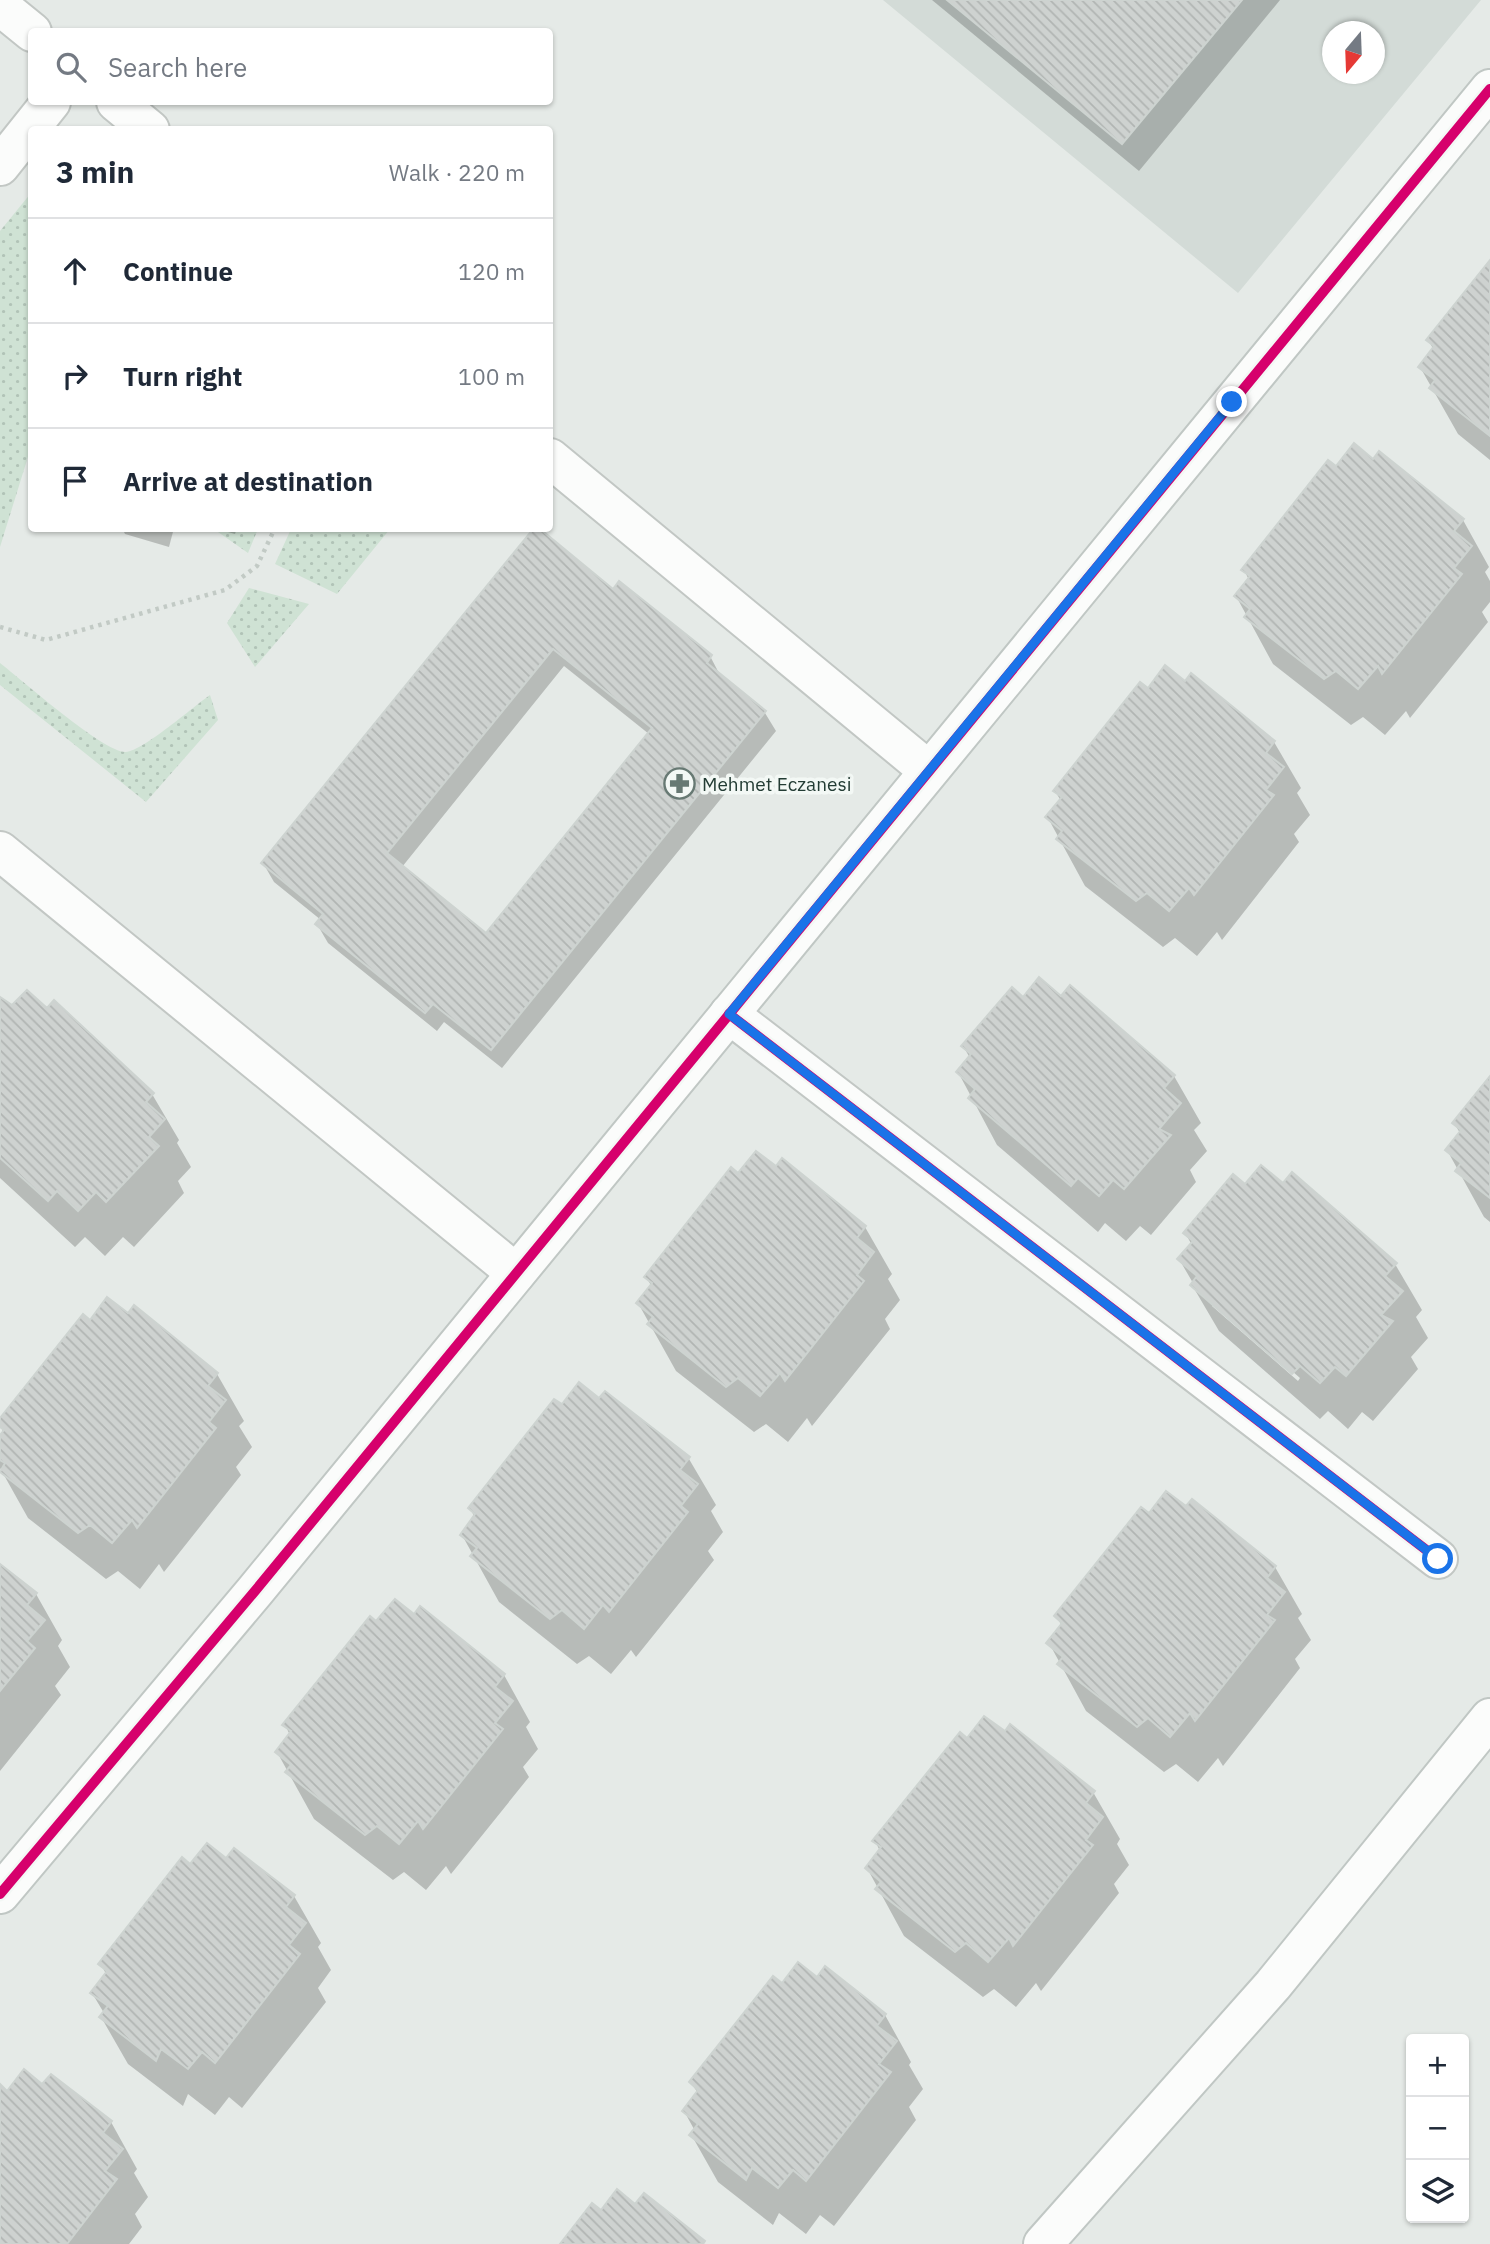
<!DOCTYPE html>
<meta charset="utf-8">
<style>
body{margin:0;font-family:"IBM Plex Sans",sans-serif;background:#f2f2f3;color:#1f2937}
.controls{position:absolute;right:21px;bottom:21px;display:grid;overflow:hidden;border-radius:7px;box-shadow:0 2px 5px #0004}
.controls button{width:63px;height:63px;display:grid;place-items:center;padding:0;border:0;border-bottom:2px solid #e0e1e3;background:#fff;color:#1f2937;font:35px sans-serif}
.compass{position:absolute;left:1322px;top:21px;width:63px;height:63px;border-radius:50%;background:#fff;box-shadow:0 2px 5px #0004;rotate:199deg}
.stop{position:absolute;width:21px;height:21px;margin:-16px;border:5px solid #1a73e8;border-radius:50%;background:#fff}
.stop.end{background:#1a73e8;border-color:#fff;box-shadow:0 2px 7px #0008}
.list{margin:0;padding:0;list-style:none}
h2{display:flex;justify-content:space-between;align-items:center;height:91px;margin:0;padding:0 28px;font-size:30px}
h2 small{font-size:23px;font-weight:400;color:#747a83}
.list li{display:grid;grid-template-columns:46px 1fr auto;gap:21px;align-items:center;box-sizing:border-box;height:105px;padding:0 28px;border-top:2px solid #e0e1e3}
.list b{display:block;font-size:26px;white-space:nowrap}
.list em{font-size:23px;font-style:normal;color:#747a83}
.icon{flex:none;width:38px;height:38px;fill:none;stroke:currentColor;stroke-width:2;stroke-linecap:round;stroke-linejoin:round}
.map{position:relative;flex:none;width:1490px;height:2244px;overflow:hidden}
.search{position:absolute;background:#fff;box-shadow:0 2px 5px #0004;left:28px;top:28px;width:525px;height:77px;display:flex;align-items:center;gap:18px;box-sizing:border-box;padding:0 24px;border-radius:7px;color:#747a83;font-size:26px}
.panel{position:absolute;background:#fff;box-shadow:0 2px 5px #0004;left:28px;top:126px;width:525px;height:406px;border-radius:7px}
.map>svg:first-child{display:block}
.built{fill:#d3dbd7;fill-rule:evenodd}
.grass{fill:url(#grass-dots)}
.shadow{fill:#0003;fill-rule:evenodd}
.building{fill:url(#building-back-hatch);stroke:#cdd3d0;stroke-width:2;fill-rule:evenodd}
.lines{fill:none;stroke-linecap:round;stroke-linejoin:round}
.street-casing{stroke:#c2c7c4;stroke-width:42}
.secondary-casing{stroke:#c0c7c4;stroke-width:42}
.path{stroke:#c2cac5;stroke-width:4.5;stroke-dasharray:3.5 5;stroke-linecap:butt}
.street{stroke:#fbfcfb;stroke-width:38}
.secondary{stroke:#fbfcfb;stroke-width:38}
.cycleway-casing{stroke:#f3f8f5;stroke-width:15}
.cycleway{stroke:#d6006c;stroke-width:10}
.route{stroke:#1a73e8;stroke-width:9}
.labels{text-anchor:middle;stroke-width:7;stroke-linejoin:round;paint-order:stroke}
.poi-label{font-size:19px;fill:#233c34;stroke:#f3f8f5;text-anchor:start}
</style>
<div class="map">
<svg width="1490" height="2244" viewBox="0 0 1490 2244">
<defs>
<pattern id="grass-dots" width="8" height="8" patternUnits="userSpaceOnUse" patternTransform="scale(1.75)"><rect width="8" height="8" fill="#cfe2d4"/><path d="M2 2h.1M6 6h.1" fill="none" stroke="#b1c3b7" stroke-width="1.8" stroke-linecap="round"/></pattern>
<pattern id="building-back-hatch" width="6" height="6" patternUnits="userSpaceOnUse" patternTransform="scale(1.75)"><rect width="6" height="6" fill="#ced2d0"/><path d="M-1 5l2 2M0 0l6 6M5-1l2 2" fill="none" stroke="#b1b5b3"/></pattern>
</defs>
<rect width="100%" height="100%" fill="#e5eae7"/>
<path class="built" d="M883,0H1481L1238,293ZM1332,32H1374V74H1332Z"/>
<g class="grass">
<polygon points="31,193 31,447 0,547 0,231"/>
<polygon points="219,529 219,528 258,529 248,553 218,532"/>
<polygon points="291,529 291,528 390,529 337,594 275,564"/>
<polygon points="249,588 309,604 255,667 227,623"/>
<path d="M0,663C22,680 104,753 126,752C143,751 194,706 210,695L218,720L146,802L0,685Z"/>
</g>
<g class="shadow">
<polygon points="932,0 1280,0 1139,171"/>
<polygon points="1490,263 1490,460 1458,434 1420,367 1434,350 1428,340"/>
<polygon points="1373,462 1463,520 1489,567 1485,572 1490,581 1490,602 1482,612 1488,622 1410,718 1406,711 1385,735 1363,717 1351,725 1273,664 1236,596 1249,580 1244,570 1336,468"/>
<polygon points="122,528 174,528 169,547 125,534"/>
<polygon points="214,528 237,528 235,534"/>
<path d="M613,591L710,656L721,677L765,713L776,731L502,1068L444,1022L437,1031L328,943L317,924L321,920L274,882L263,863ZM564,666L649,734L486,936L402,867Z"/>
<polygon points="1185,683 1274,742 1301,788 1297,793 1310,815 1294,834 1299,842 1222,940 1217,932 1197,956 1175,938 1163,947 1085,886 1048,818 1061,801 1055,791 1148,690"/>
<polygon points="1062,998 1174,1076 1201,1123 1194,1130 1207,1151 1190,1170 1196,1182 1151,1235 1140,1226 1126,1241 1105,1223 1098,1232 997,1145 958,1072 970,1058 963,1046 1023,999"/>
<polygon points="0,1000 152,1094 179,1140 177,1143 191,1167 178,1181 184,1193 134,1247 123,1237 105,1256 85,1237 75,1247 0,1178"/>
<polygon points="1490,1079 1490,1222 1484,1217 1447,1150 1460,1133 1454,1123"/>
<polygon points="738,1175 865,1227 892,1274 888,1279 900,1300 885,1319 890,1329 812,1426 807,1418 788,1442 766,1424 754,1432 676,1371 638,1303 652,1287 646,1277"/>
<path d="M1245,1186H1283L1395,1264L1422,1310L1416,1317L1428,1338L1411,1357L1418,1369L1373,1421L1362,1412L1348,1429L1328,1411L1320,1419L1219,1331L1192,1285L1193,1283L1179,1259L1192,1245L1185,1233ZM1212,1301L1300,1378L1298,1381L1212,1306Z"/>
<polygon points="90,1322 217,1374 244,1421 239,1426 252,1447 236,1467 241,1475 164,1572 159,1564 140,1589 118,1571 106,1579 28,1518 0,1468 0,1438 3,1433 0,1421"/>
<polygon points="606,1393 689,1459 716,1505 711,1511 723,1532 708,1551 714,1560 636,1657 631,1650 611,1674 589,1656 577,1664 499,1602 462,1535 475,1518 470,1508 562,1407 599,1401"/>
<polygon points="1192,1501 1275,1567 1302,1614 1298,1618 1311,1640 1295,1659 1300,1668 1223,1766 1218,1758 1198,1782 1176,1764 1164,1772 1086,1711 1049,1643 1062,1626 1056,1616 1149,1516 1187,1509"/>
<polygon points="0,1566 36,1594 62,1640 58,1646 70,1667 55,1686 61,1695 0,1771"/>
<polygon points="377,1623 504,1675 530,1722 526,1727 538,1749 523,1767 529,1777 451,1874 446,1866 426,1890 404,1872 393,1880 314,1819 277,1752 290,1735 285,1725"/>
<polygon points="967,1741 1093,1792 1120,1839 1117,1844 1129,1865 1114,1884 1119,1893 1041,1991 1036,1983 1016,2007 994,1989 983,1997 904,1936 867,1868 880,1851 875,1841"/>
<polygon points="226,1861 294,1896 321,1943 318,1947 331,1970 318,1988 326,2002 242,2108 229,2097 215,2115 188,2094 183,2106 128,2064 101,2017 104,2013 92,1993 106,1974 101,1964 191,1867"/>
<polygon points="817,1979 885,2015 911,2062 909,2065 923,2089 909,2107 916,2120 834,2226 820,2215 806,2234 779,2213 773,2225 718,2182 692,2136 695,2131 684,2111 698,2093 691,2083 782,1985"/>
<polygon points="0,2086 8,2093 43,2086 111,2122 137,2169 134,2173 148,2197 135,2214 142,2227 129,2244 0,2244"/>
</g>
<g class="building">
<polygon points="947,0 1242,0 1122,144"/>
<polygon points="1490,260 1490,436 1429,388 1435,380 1418,367 1434,346 1426,340"/>
<polygon points="1354,443 1373,459 1379,451 1464,519 1454,531 1472,546 1454,568 1462,574 1382,674 1378,666 1358,689 1336,671 1324,679 1244,617 1250,609 1234,596 1250,576 1241,570 1328,460 1336,466"/>
<path d="M534,528H539L613,589L619,581L712,655L707,663L766,711L491,1050L433,1004L425,1013L315,924L323,914L261,863ZM553,649L652,728L486,933L387,853Z"/>
<polygon points="1165,665 1185,681 1191,673 1275,741 1266,753 1284,767 1266,790 1274,795 1194,895 1189,888 1169,911 1147,893 1136,901 1056,839 1062,831 1045,817 1062,797 1053,791 1140,682 1148,688"/>
<polygon points="1039,977 1061,996 1070,985 1175,1075 1164,1088 1181,1103 1159,1129 1171,1135 1124,1189 1113,1180 1099,1196 1078,1178 1071,1186 968,1098 975,1089 956,1072 971,1054 961,1046 1012,987 1023,997"/>
<polygon points="27,990 47,1008 54,1000 154,1093 146,1102 165,1119 149,1137 159,1146 106,1202 96,1192 78,1211 57,1191 48,1201 0,1158 0,997 12,1005"/>
<polygon points="1490,1076 1490,1198 1455,1171 1461,1163 1445,1150 1461,1130 1452,1123"/>
<polygon points="756,1151 776,1166 782,1158 866,1226 857,1238 874,1252 857,1275 864,1281 785,1381 780,1373 760,1396 738,1378 726,1387 647,1324 653,1317 636,1303 652,1283 644,1277 731,1167 738,1173"/>
<polygon points="1261,1165 1283,1183 1292,1172 1397,1263 1385,1276 1403,1291 1381,1315 1393,1321 1346,1376 1335,1367 1320,1383 1300,1366 1292,1374 1190,1285 1197,1276 1177,1259 1193,1241 1183,1233 1233,1174 1245,1184"/>
<polygon points="107,1297 128,1313 134,1305 218,1373 208,1386 226,1400 209,1422 216,1428 137,1528 132,1520 112,1543 90,1525 78,1533 0,1472 5,1463 0,1460 0,1435 4,1430 0,1427 0,1418 83,1314 90,1320"/>
<polygon points="579,1382 599,1398 605,1391 690,1457 680,1470 698,1484 681,1506 688,1512 609,1612 603,1605 584,1629 562,1610 550,1619 470,1556 477,1548 460,1535 475,1514 468,1508 554,1399 562,1404"/>
<polygon points="1166,1491 1186,1506 1192,1499 1276,1566 1267,1578 1285,1592 1267,1615 1275,1620 1195,1721 1190,1713 1170,1737 1148,1718 1137,1727 1057,1664 1063,1657 1046,1643 1062,1623 1054,1616 1141,1507 1149,1513"/>
<polygon points="0,1564 37,1593 27,1605 45,1620 27,1641 35,1648 0,1691"/>
<polygon points="395,1599 414,1614 420,1606 505,1674 495,1687 513,1701 495,1723 503,1729 423,1829 418,1821 399,1844 377,1826 365,1835 285,1772 291,1765 275,1752 291,1731 282,1725 370,1616 376,1621"/>
<polygon points="984,1716 1005,1731 1010,1724 1095,1791 1086,1803 1103,1817 1086,1840 1093,1845 1013,1946 1009,1938 988,1962 966,1943 955,1952 875,1889 881,1882 865,1868 881,1847 872,1841 960,1732 967,1738"/>
<polygon points="207,1843 226,1858 234,1848 295,1895 286,1907 306,1923 289,1945 300,1954 215,2063 202,2052 188,2069 161,2049 156,2061 99,2017 108,2006 90,1993 107,1971 98,1964 182,1857 190,1864"/>
<polygon points="798,1962 817,1977 825,1966 886,2014 877,2026 897,2041 879,2064 891,2072 806,2181 793,2170 778,2188 752,2168 746,2180 689,2135 698,2124 682,2111 698,2090 689,2082 773,1976 782,1983"/>
<polygon points="24,2069 42,2084 51,2074 112,2121 103,2133 123,2149 105,2171 117,2179 67,2244 0,2244 0,2084 7,2091"/>
<polygon points="617,2189 635,2204 644,2193 705,2241 703,2244 560,2244 592,2203 601,2210"/>
</g>
<g class="lines">
<defs>
<g id="street">
<polyline points="0,6 32,32"/>
<polyline points="116,102 150,130"/>
<polyline points="0,166 51,102"/>
<polyline points="550,458 928,770"/>
<polyline points="0,851 516,1273"/>
<polyline points="729,1014 1438,1559"/>
</g>
<g id="secondary">
<polyline points="0,1894 255,1591 1490,89"/>
<polyline points="1043,2244 1273,1985 1490,1718"/>
</g>
</defs>
<use href="#street" class="street-casing"/>
<use href="#secondary" class="secondary-casing"/>
<polyline class="path" points="0,627 46,640 225,590 257,566 275,528"/>
<use href="#street" class="street"/>
<use href="#secondary" class="secondary"/>
<defs>
<g id="cycleway">
<polyline points="729,1014 1438,1559"/>
<polyline points="0,1894 255,1591 1490,89"/>
</g>
</defs>
<use href="#cycleway" class="cycleway-casing"/>
<use href="#cycleway" class="cycleway"/>
</g>
<g class="lines">
<polyline class="route" points="1232,402 729,1014 1438,1559"/>
</g>
<defs>
<symbol id="pharmacy-ring" viewBox="-11 -11 22 22"><circle r="9.5" fill="#f3f8f5" stroke="#677973" stroke-width="1.5"/><path d="M-2-6h4v4h4v4h-4v4h-4v-4h-4v-4h4Z" fill="#677973"/></symbol>
</defs>
<g fill-rule="evenodd">
<use href="#pharmacy-ring" x="662" y="766" width="35" height="35"/>
</g>
<g class="labels">
<g class="poi-label">
<text x="702" y="791">Mehmet Eczanesi</text>
</g>
</g>
</svg>
<div class="controls">
<button>+</button>
<button>−</button>
<button><svg class="icon" aria-label="layers" viewBox="0 0 24 24"><path d="M12 4l9 5-9 5-9-5zM3 14l9 5 9-5"/></svg></button>
</div>
<svg class="compass" viewBox="-18 -18 36 36"><path d="M0-13l5 13h-10z" fill="#e53935"/><path d="M0 13l5-13h-10z" fill="#747a83"/></svg>
<div class="stop" style="left:1438px;top:1559px"></div>
<div class="stop end" style="left:1232px;top:402px"></div>
<div class="search"><svg class="icon" aria-label="search" viewBox="0 0 24 24"><circle cx="10" cy="10" r="6"/><path d="M15 15l6 6"/></svg>Search here</div>
<section class="panel">
<h2>3 min<small>Walk · 220 m</small></h2>
<ul class="list">
<li><svg class="icon" aria-label="ahead" viewBox="0 0 24 24"><path d="M12 20V5M6 11l6-6 6 6"/></svg><div><b>Continue</b></div><em>120 m</em></li>
<li><svg class="icon" aria-label="right" viewBox="0 0 24 24"><path d="M7 20v-9h11M14 6l5 5-5 5"/></svg><div><b>Turn right</b></div><em>100 m</em></li>
<li><svg class="icon" aria-label="arrive" viewBox="0 0 24 24"><path d="M6 21V4h12l-3 4 3 4H6"/></svg><div><b>Arrive at destination</b></div></li>
</ul>
</section>
</div>
